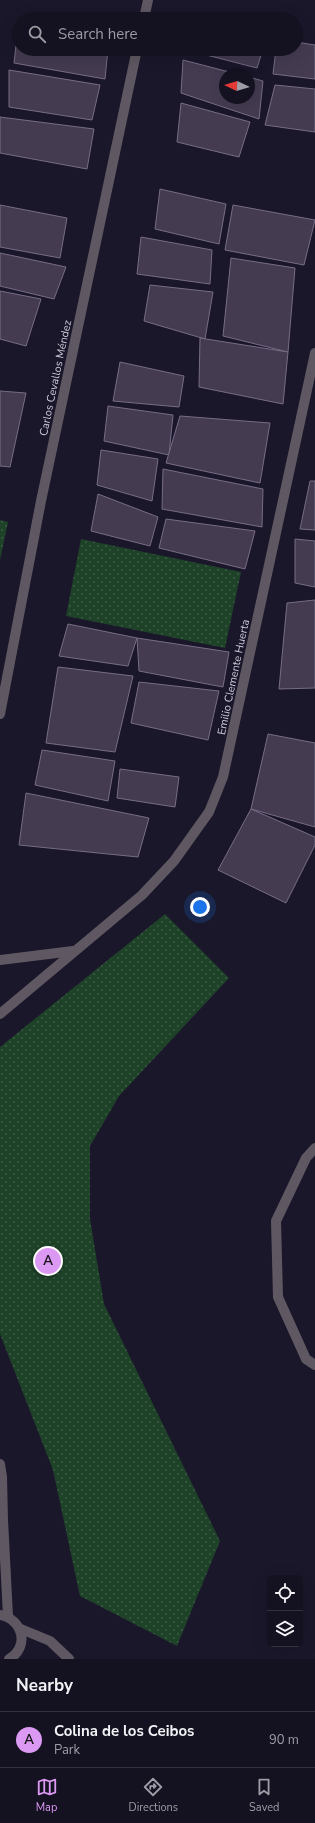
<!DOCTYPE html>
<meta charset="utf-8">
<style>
body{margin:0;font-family:"Nunito Sans",sans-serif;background:#211f2d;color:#f1f3f6}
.controls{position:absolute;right:12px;bottom:12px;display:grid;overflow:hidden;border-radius:6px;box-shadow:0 4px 16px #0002}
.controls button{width:36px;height:36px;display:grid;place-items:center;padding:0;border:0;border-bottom:1px solid #33313e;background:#141120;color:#f1f3f6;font:20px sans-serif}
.compass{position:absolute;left:219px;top:68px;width:36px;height:36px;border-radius:50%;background:#141120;box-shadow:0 4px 16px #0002;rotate:274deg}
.you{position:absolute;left:200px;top:907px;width:14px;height:14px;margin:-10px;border:3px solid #fff;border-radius:50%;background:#1a73e8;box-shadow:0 0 0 6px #1a73e833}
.badge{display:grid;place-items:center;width:26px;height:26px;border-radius:50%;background:#dc99f4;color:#111;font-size:13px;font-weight:700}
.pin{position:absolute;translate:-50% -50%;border:2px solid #fff;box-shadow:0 1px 4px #0006}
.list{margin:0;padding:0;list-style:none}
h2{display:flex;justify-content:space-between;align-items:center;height:52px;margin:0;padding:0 16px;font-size:17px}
h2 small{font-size:13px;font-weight:400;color:#9d9da5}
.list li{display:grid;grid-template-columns:26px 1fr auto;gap:12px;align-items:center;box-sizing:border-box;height:56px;padding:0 16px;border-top:1px solid #33313e}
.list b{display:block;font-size:15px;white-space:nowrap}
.list p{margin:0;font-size:13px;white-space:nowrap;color:#9d9da5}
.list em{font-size:13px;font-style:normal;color:#9d9da5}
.icon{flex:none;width:22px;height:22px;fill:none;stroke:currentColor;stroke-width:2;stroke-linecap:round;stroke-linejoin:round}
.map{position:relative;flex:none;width:315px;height:1659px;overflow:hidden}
.search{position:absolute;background:#141120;box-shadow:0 4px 16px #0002;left:12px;right:12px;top:12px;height:44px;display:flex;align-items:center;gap:10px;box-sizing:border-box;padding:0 14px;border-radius:22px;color:#9d9da5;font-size:15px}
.sheet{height:108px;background:#141120}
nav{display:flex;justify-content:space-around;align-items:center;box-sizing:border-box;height:56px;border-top:1px solid #33313e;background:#141120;font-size:11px;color:#9d9da5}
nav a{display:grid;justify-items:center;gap:2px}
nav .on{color:#dc99f4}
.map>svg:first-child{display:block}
.grass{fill:url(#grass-dots)}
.building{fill:#443b51;stroke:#776d86}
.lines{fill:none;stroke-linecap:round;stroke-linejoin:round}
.street{stroke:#5f5862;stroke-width:10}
.labels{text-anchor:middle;stroke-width:3;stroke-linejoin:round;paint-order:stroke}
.street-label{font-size:11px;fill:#d1cfdd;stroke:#1b172b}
</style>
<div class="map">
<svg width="315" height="1659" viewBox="0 0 315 1659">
<defs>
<pattern id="grass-dots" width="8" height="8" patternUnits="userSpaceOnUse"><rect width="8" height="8" fill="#1e4228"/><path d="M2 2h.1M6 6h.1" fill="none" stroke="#3e5c47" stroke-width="1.8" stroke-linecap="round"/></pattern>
</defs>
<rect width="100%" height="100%" fill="#1b172b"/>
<g class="grass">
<polygon points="0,520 8,522 0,560"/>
<polygon points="81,539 241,572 225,648 66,616"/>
<polygon points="165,914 229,978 119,1096 90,1146 90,1219 104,1304 220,1541 177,1646 80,1596 53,1470 0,1334 0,1047"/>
</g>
<g class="building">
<polygon points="18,28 19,49 108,49 105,79 14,63"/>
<polygon points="296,42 315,45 315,79 273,74 276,49 296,49"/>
<polygon points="183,49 263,49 257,68"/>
<polygon points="183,60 237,74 225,74 225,98 249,98 249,77 263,81 259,119 181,93"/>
<polygon points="9,70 100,85 92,120 9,107"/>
<polygon points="275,85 315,89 315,132 265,125"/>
<polygon points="181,103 250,122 239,157 177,142"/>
<polygon points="0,117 94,129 87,169 0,153"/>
<polygon points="160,189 226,204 219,244 155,229"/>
<polygon points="0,205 67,218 60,258 0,247"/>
<polygon points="233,205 315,220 304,265 225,250"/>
<polygon points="141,237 212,250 210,284 137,274"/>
<polygon points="0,253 66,267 54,299 0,286"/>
<polygon points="231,258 295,268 288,352 223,336"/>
<polygon points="150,285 213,292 205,339 144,321"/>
<polygon points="0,291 41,299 26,346 0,339"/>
<polygon points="200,338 288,352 283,404 199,387"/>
<polygon points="120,362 184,376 179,407 113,401"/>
<polygon points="0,391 26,393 10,467 0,466"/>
<polygon points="108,406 173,415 169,455 104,441"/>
<polygon points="180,416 270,423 260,483 166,463"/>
<polygon points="101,450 158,459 152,501 97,485"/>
<polygon points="163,469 263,489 262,527 162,509"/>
<polygon points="310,481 315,481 315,530 300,529"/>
<polygon points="98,494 158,517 150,546 91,531"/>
<polygon points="166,519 255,531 245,569 159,548"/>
<polygon points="295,539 315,541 315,587 295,583"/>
<polygon points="315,600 315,688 279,689 287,603"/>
<polygon points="68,624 137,638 128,666 59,656"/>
<polygon points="137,638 229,652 223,687 139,671"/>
<polygon points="58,667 133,676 115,752 46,743"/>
<polygon points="139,682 219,691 208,740 131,723"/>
<polygon points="268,734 315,743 315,827 251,809"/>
<polygon points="42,750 115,761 108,801 35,785"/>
<polygon points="120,769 179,777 175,807 117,798"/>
<polygon points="26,793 149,818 138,857 19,845"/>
<polygon points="251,809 315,837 315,845 286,903 218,870"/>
</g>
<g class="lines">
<g class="street">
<polyline points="144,19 148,0"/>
<polyline points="0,714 41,501 137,49"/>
<polyline points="0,960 73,951"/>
<polyline points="0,1014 142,895 174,861 209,812 223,777 315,353"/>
<polyline points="315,1148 306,1158 276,1221 278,1297 306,1359 315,1365"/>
<polyline points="0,1464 2,1477 3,1520 8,1616"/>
<path d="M0,1615C23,1619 30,1647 9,1659"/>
<polyline points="21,1629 50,1641 69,1659"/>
</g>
</g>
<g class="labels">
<g class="street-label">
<text transform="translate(55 378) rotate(-78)" y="4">Carlos Cevallos Méndez</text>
<text transform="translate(233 677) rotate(-78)" y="4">Emilio Clemente Huerta</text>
</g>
</g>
</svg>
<div class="controls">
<button><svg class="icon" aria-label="locate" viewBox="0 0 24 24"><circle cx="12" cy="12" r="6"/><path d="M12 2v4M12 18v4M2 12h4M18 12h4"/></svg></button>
<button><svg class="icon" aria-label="layers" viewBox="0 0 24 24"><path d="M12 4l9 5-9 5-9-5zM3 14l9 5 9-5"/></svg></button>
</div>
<svg class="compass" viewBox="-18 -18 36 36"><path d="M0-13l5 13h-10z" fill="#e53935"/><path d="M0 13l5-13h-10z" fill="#9d9da5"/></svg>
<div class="you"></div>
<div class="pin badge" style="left:48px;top:1261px">A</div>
<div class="search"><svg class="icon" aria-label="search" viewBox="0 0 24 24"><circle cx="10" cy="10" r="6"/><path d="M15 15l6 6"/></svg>Search here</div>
</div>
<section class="sheet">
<h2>Nearby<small></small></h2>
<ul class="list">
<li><span class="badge">A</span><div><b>Colina de los Ceibos</b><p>Park</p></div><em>90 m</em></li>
</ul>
</section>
<nav>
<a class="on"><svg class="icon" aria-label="map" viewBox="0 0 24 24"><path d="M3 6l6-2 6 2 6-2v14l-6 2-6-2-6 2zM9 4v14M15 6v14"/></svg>Map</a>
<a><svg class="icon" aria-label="directions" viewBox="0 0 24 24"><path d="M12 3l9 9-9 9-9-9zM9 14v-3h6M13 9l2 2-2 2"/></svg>Directions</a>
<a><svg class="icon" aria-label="saved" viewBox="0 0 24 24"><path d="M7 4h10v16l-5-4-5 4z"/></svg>Saved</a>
</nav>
